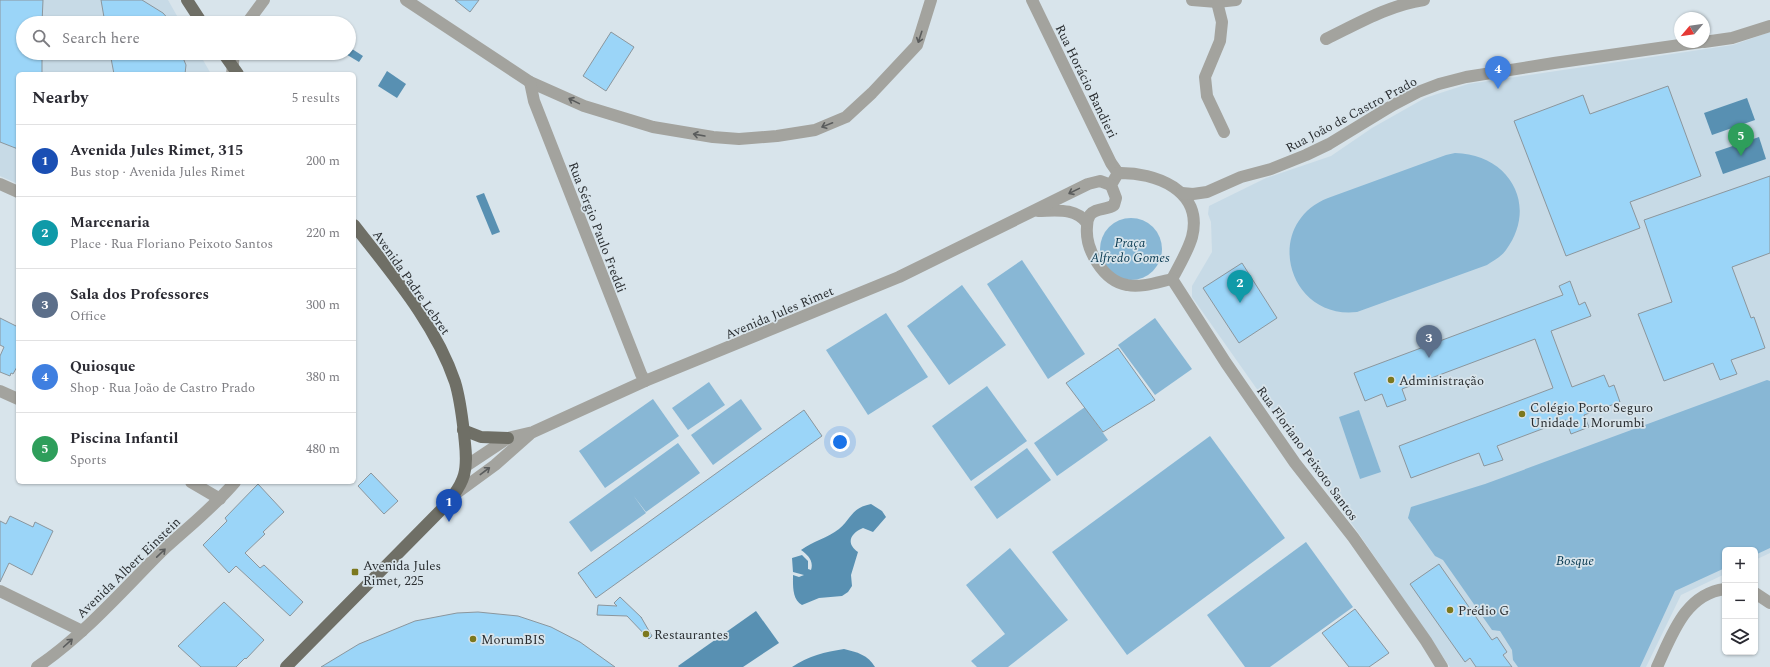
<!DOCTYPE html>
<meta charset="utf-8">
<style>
body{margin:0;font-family:Spectral,serif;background:#f7f7f7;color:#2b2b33}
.controls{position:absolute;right:12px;bottom:12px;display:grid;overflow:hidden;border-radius:6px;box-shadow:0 1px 3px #0004}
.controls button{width:36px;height:36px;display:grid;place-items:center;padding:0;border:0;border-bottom:1px solid #e1e1e2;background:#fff;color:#2b2b33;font:20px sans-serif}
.compass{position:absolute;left:1674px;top:12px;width:36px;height:36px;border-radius:50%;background:#fff;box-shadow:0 1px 3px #0004;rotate:241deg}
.you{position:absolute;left:840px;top:442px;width:14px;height:14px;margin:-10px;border:3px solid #fff;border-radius:50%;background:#1a73e8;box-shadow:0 0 0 6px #1a73e833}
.badge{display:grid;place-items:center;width:26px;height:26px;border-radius:50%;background:#111827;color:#fff;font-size:13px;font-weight:700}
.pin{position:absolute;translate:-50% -33px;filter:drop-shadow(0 1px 2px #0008)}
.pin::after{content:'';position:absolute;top:21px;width:14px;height:12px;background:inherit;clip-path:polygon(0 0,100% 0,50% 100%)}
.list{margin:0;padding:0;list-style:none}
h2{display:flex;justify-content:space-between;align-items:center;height:52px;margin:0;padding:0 16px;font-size:17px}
h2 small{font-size:13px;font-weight:400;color:#7c7c81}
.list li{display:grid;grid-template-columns:26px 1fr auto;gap:12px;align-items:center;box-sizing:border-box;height:72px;padding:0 16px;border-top:1px solid #e1e1e2}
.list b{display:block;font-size:15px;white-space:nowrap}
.list p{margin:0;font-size:13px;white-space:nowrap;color:#7c7c81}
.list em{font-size:13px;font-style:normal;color:#7c7c81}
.icon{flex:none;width:22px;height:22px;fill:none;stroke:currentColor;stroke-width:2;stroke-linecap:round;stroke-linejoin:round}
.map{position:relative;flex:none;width:1770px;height:667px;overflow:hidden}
.search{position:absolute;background:#fff;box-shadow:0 1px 3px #0004;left:16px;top:16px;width:340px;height:44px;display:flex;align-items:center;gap:10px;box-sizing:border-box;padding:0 14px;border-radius:22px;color:#7c7c81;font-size:15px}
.panel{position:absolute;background:#fff;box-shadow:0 1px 3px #0004;left:16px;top:72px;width:340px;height:412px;border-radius:6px}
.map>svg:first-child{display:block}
.built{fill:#c7dae6}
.green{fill:#88b7d5}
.water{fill:#5890b2}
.building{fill:#9bd5f8;stroke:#8b969d}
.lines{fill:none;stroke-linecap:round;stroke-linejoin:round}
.minor{stroke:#a3a39e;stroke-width:12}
.major{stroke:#6f6f66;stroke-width:12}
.oneway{stroke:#5a5c5c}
.poi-dot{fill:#7c781e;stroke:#d8e4eb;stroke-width:1.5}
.labels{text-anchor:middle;stroke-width:3.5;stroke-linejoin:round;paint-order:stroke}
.street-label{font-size:13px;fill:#292d30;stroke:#d8e4eb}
.park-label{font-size:13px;font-style:italic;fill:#083950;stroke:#d8e4eb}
.poi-label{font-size:13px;fill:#292d30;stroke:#d8e4eb;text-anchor:start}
</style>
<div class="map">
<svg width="1770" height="667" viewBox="0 0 1770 667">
<rect width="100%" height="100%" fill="#d8e4eb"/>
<g class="built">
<polygon points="0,0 168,0 181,23 23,23 23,53 199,53 211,74 18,74 18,184 0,176"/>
<polygon points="1770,32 1770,553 1755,560 1755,550 1725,550 1725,574 1681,595 1646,667 1450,667 1357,531 1192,297 1192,286 1212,252 1211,222 1208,214 1209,206 1266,178 1331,156 1372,128 1425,98 1468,84 1733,45"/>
</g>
<g class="green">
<path d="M1455,153C1509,154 1539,205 1506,250C1501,257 1493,261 1487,265L1357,312C1287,320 1262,224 1328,198L1446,155Z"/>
<circle cx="1131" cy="249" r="31"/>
<polygon points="1022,260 1085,354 1048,379 987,284"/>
<polygon points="962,285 1006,345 949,385 907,326"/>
<polygon points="886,313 928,377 868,415 826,350"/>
<polygon points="1155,318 1192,369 1155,395 1118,345"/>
<polygon points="1767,380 1770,381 1770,548 1755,555 1755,550 1725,550 1725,568 1675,591 1640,667 1518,667 1513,660 1512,650 1500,631 1492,630 1443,560 1435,556 1408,518 1411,507 1485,484"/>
<polygon points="709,382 725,405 688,430 672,408"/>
<polygon points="987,386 1027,441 971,481 932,426"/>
<polygon points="653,399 679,436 605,488 579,451"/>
<polygon points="741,399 762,429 713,465 691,435"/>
<polygon points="1085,407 1108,440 1057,476 1034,443"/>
<polygon points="1359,410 1381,472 1360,479 1339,417"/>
<polygon points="1210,436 1285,538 1127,655 1052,552"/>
<polygon points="678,443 700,473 646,512 633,495 646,513 591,552 569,522"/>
<polygon points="1027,448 1051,480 997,519 974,487"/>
<polygon points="1306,542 1353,607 1270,667 1245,667 1207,615"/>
<polygon points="1010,548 1068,620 1008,667 977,667 971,661 1005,634 966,585"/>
</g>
<g class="water">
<polygon points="349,47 363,56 359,62 344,53 349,53"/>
<polygon points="387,71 406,84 397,98 378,86"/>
<polygon points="1747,98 1755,120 1712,135 1704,113"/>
<polygon points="1759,137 1766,159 1723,174 1715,152"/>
<polygon points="484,193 500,232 492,235 476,196"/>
<path d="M871,504L882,511L886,517L873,532L863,528C851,533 845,543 858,552L851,575L852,586L848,592L842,596L819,598L802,605C792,600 793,585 793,575L799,577L804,575L793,572L792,558L802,555L808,561V569L811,570C814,561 808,555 801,550C813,541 828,538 839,529C852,518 851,508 871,504Z"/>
<polygon points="756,611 779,643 743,667 679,667 678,666"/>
<path d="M844,649C857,652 868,655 875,667H792C808,656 825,652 844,649Z"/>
</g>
<g class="building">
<polygon points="0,0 43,0 42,23 23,23 23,53 42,53 42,74 18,74 18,149 0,142"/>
<polygon points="101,0 142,0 163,13 172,23 105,23"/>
<polygon points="455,0 479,0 470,12"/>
<polygon points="611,32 634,47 606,91 583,76"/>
<polygon points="110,53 181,53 186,65 185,74 114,74"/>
<polygon points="1668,86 1701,176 1630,202 1640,228 1566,256 1514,121 1583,95 1590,114"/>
<polygon points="1770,176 1770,253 1732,267 1751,318 1754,317 1765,348 1731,360 1737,374 1720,380 1713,363 1664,381 1638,314 1672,302 1644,220"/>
<polygon points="1242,263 1277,318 1239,343 1203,288"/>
<polygon points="1570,281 1579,305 1585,302 1591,316 1551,331 1572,387 1604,375 1609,387 1614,385 1620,402 1584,415 1589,427 1571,434 1566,420 1497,446 1503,460 1484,466 1479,453 1411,478 1399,446 1553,388 1535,339 1402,389 1406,400 1387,407 1382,394 1365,401 1354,373 1563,295 1559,286"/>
<polygon points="0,318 18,327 18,365 13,374 11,373 10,376 0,372 0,356 4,347 0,345"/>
<polygon points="1118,348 1155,400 1103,432 1066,383"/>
<polygon points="804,410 822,436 596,598 578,573"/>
<polygon points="371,473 398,501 384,514 358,486"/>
<polygon points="258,484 284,512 263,532 265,534 245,553 260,568 264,565 303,602 290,616 236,566 229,573 203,545 227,521 225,518"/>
<polygon points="10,516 33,527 35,522 53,531 32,575 9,563 0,582 0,521 6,524"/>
<polygon points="1439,564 1492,640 1497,637 1507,652 1503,655 1512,667 1476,667 1470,658 1465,662 1410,584"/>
<polygon points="620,597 642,618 641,617 652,636 649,639 627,616 597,615 598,605 617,606 614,603"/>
<polygon points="224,602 264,640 246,659 245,658 236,667 201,667 178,646"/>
<polygon points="1355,609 1389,653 1369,667 1349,667 1322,633"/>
<polygon points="478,612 518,616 551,627 580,642 615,667 321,667 359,644 415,621 457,613"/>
</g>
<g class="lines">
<g class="minor">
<polyline points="406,0 530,82 584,106 653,127 713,137 739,139 777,136 815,130 846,117 872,93 917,45 931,0"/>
<polyline points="1032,0 1111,163 1118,173"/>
<polyline points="1192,0 1217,2 1236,0"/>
<polyline points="1217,2 1222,22 1220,41 1205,77 1207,96 1224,132"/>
<polyline points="247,23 264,0"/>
<path d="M1326,39C1357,24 1389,5 1424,0"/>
<polyline points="1704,42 1732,38 1770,26"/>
<polyline points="232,74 234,53"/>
<polyline points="530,82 534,101 641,374 645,381"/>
<path d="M1118,173C1155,172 1204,190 1192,237C1188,251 1179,266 1172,279C1158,282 1141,288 1127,285C1103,281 1085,249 1087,227C1087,223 1088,218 1090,215C1095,208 1107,210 1114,205L1116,198L1111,185Z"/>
<polyline points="0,184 18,192"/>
<polyline points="1182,193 1193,194 1207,192 1241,177 1271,169 1306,155 1329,144 1393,105 1418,92 1439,84 1466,77 1554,63 1701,42"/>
<path d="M1038,211C1055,211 1075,207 1087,223"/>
<polyline points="1172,279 1226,363 1295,463 1353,537 1426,641 1442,667"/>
<polyline points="0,391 18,399"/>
<polyline points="466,466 508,438 533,432 645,381 899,277 1088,184 1100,181 1111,185"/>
<polyline points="191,482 220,499"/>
<polyline points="454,495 495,465 530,434"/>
<polyline points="0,591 82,631"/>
<polyline points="1755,593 1770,603"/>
<path d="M37,667C84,635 122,591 162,551C187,528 213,508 235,482"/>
<path d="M1657,667C1672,635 1685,594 1725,589"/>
</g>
<g class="major">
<polyline points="187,0 202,23"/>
<polyline points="223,53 238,74"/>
<polyline points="463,430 481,437 508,438"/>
<path d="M286,667L439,512C449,501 460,489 464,475C468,461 465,446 464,433C462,416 460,398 455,382C435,323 392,274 354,225"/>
</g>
</g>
<defs><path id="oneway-shaft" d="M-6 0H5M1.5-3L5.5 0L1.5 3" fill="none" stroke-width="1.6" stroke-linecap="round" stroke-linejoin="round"/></defs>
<g class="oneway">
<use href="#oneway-shaft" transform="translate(920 37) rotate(108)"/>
<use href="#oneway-shaft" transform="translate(574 101) rotate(-154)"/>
<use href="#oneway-shaft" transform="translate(827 125) rotate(158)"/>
<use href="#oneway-shaft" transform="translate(699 135) rotate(-170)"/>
<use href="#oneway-shaft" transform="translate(1074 191) rotate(154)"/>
<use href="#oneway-shaft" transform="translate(485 471) rotate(-37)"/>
<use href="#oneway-shaft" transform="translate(161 553) rotate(-44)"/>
<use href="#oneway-shaft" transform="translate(68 643) rotate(-42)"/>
</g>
<g class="poi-dot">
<circle cx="1391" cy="380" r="4"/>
<circle cx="1522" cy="414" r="4"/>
<rect x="351" y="568" width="8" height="8" rx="2"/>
<circle cx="1450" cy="610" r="4"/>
<circle cx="646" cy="634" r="4"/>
<circle cx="473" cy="639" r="4"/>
</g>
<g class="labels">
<g class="street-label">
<text transform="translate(1087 81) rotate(64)" y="5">Rua Horácio Bandieri</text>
<text transform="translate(1351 114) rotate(-28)" y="5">Rua João de Castro Prado</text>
<text transform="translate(598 227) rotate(69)" y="5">Rua Sérgio Paulo Freddi</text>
<text transform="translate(412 282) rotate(55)" y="5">Avenida Padre Lebret</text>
<text transform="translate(779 312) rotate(-23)" y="5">Avenida Jules Rimet</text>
<text transform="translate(1308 453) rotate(54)" y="5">Rua Floriano Peixoto Santos</text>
<text transform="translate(128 567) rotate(-44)" y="5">Avenida Albert Einstein</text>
</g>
<g class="park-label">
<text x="1130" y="247">Praça<tspan x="1130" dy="15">Alfredo Gomes</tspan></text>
<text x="1575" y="565">Bosque</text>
</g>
<g class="poi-label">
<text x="1399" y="385">Administração</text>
<text x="1530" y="412">Colégio Porto Seguro<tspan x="1530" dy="15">Unidade I Morumbi</tspan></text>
<text x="363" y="570">Avenida Jules<tspan x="363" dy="15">Rimet, 225</tspan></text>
<text x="1458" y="615">Prédio G</text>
<text x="654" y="639">Restaurantes</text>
<text x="481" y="644">MorumBIS</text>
</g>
</g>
</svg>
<div class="controls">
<button>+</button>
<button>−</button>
<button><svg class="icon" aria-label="layers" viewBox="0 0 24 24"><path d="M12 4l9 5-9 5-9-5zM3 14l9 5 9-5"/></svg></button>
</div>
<svg class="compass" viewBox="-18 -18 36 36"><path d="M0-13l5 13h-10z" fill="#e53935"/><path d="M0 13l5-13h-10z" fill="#7c7c81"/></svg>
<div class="you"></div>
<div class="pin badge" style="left:449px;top:522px;background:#1a4fb4">1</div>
<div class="pin badge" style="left:1240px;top:303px;background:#0f9aa8">2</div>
<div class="pin badge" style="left:1429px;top:358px;background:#5c6f8a">3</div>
<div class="pin badge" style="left:1498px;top:89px;background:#3f7fe0">4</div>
<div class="pin badge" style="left:1741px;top:156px;background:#2e9e5b">5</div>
<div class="search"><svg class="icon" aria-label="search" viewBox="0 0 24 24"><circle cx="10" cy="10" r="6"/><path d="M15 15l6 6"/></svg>Search here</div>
<section class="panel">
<h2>Nearby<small>5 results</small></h2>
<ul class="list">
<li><span class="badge" style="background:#1a4fb4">1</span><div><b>Avenida Jules Rimet, 315</b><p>Bus stop · Avenida Jules Rimet</p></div><em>200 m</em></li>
<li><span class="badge" style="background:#0f9aa8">2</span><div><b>Marcenaria</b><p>Place · Rua Floriano Peixoto Santos</p></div><em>220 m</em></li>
<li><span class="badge" style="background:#5c6f8a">3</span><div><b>Sala dos Professores</b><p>Office</p></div><em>300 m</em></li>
<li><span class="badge" style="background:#3f7fe0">4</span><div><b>Quiosque</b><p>Shop · Rua João de Castro Prado</p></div><em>380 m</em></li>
<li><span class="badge" style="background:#2e9e5b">5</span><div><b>Piscina Infantil</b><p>Sports</p></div><em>480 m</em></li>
</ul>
</section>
</div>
